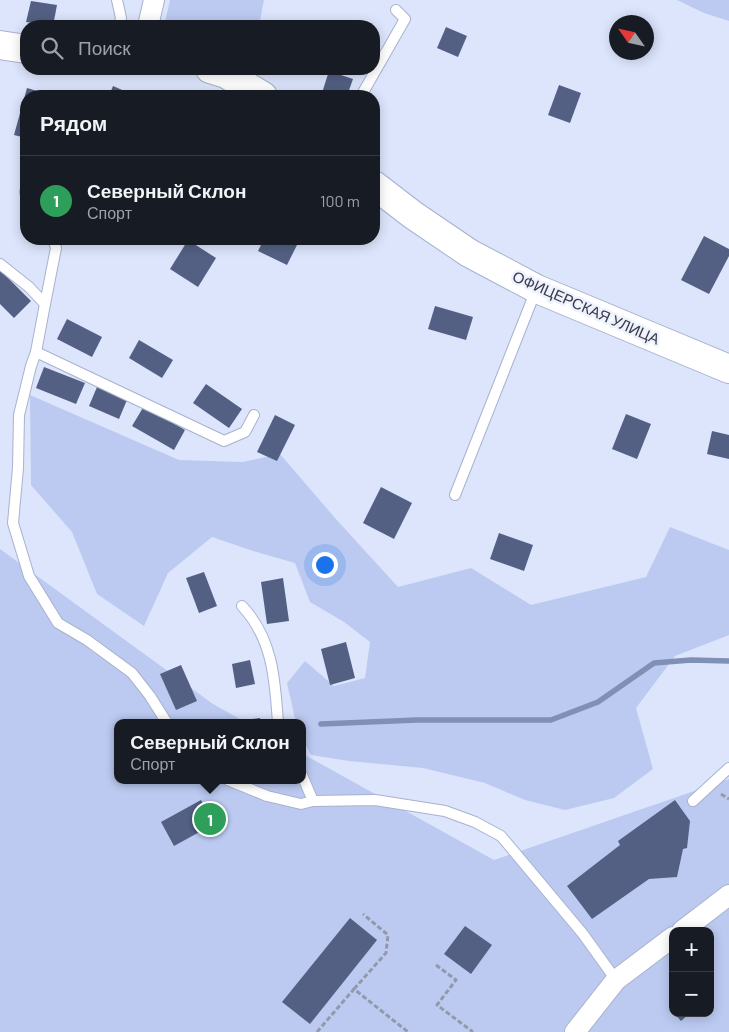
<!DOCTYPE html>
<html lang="ru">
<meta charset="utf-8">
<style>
body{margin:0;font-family:Barlow,sans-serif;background:#242831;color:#f1f3f6}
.controls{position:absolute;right:15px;bottom:15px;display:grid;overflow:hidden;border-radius:10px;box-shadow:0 2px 12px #0003}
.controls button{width:45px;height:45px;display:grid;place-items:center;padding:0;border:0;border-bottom:1px solid #363941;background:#171b24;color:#f1f3f6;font:25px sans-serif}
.compass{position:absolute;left:609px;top:15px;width:45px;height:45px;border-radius:50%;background:#171b24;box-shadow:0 2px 12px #0003;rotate:304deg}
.you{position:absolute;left:324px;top:564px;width:18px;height:18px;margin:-12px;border:4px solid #fff;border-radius:50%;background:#1a73e8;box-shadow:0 0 0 8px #1a73e833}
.badge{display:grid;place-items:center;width:32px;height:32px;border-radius:50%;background:#0f766e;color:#fff;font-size:16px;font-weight:700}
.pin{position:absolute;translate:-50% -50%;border:2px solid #fff;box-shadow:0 1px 5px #0006}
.popup{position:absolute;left:114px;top:719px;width:192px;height:65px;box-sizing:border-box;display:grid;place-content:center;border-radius:10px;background:#171b24;filter:drop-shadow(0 1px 4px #0005);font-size:16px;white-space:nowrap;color:#9ea1a6}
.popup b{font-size:19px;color:#f1f3f6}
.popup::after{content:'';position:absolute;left:50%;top:100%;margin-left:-10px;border:10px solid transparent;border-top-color:#171b24}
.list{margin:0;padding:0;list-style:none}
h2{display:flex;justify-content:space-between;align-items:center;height:65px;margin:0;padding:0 20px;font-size:21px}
h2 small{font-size:16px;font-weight:400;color:#9ea1a6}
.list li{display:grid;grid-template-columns:32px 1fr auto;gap:15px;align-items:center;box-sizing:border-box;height:90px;padding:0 20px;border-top:1px solid #363941}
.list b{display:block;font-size:19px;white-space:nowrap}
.list p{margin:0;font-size:16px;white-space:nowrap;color:#9ea1a6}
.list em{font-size:16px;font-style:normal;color:#9ea1a6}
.icon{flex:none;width:28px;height:28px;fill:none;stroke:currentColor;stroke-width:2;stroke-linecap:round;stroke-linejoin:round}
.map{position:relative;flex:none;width:729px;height:1032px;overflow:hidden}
.search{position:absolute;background:#171b24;box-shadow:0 2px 12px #0003;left:20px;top:20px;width:360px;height:55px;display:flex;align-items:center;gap:12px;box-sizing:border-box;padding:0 18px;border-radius:20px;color:#9ea1a6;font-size:19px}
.panel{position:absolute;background:#171b24;box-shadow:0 2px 12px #0003;left:20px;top:90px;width:360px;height:155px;border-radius:20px}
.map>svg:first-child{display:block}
.green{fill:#bccaf1;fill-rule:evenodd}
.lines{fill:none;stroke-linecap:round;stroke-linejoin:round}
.stream{stroke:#808fb6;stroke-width:5.5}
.building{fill:#536084}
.lane-casing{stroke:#a7b2ce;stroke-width:12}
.street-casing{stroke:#a7b2ce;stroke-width:22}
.secondary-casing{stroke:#a7b2ce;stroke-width:30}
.path{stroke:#9299ab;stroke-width:3;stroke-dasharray:5 2.5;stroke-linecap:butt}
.lane{stroke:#fff;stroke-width:10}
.street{stroke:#fff;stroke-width:20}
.secondary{stroke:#fff;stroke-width:28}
.labels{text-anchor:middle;stroke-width:5;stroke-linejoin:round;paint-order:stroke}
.street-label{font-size:15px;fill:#383c48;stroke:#eef2fe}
</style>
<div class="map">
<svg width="729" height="1032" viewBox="0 0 729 1032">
<rect width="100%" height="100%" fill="#dce5fc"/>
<g class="green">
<polygon points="170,0 264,0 259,26 164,26"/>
<polygon points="677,0 729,0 729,21 704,13"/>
<polygon points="30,395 179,460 243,462 280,454 335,518 398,587 471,568 531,605 646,577 670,527 729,550 729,635 675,656 636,708 653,769 614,798 565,810 525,800 485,783 423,768 349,761 311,755 303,740 302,723 296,723 287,683 305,661 334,686 365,678 370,642 344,622 310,602 295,563 253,551 212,537 168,573 144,626 97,594 72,532 31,485"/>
<path d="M0,549L213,704L247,723H118V780H302L303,754L494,860L729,779V1032H0ZM673,931H710V1013H673Z"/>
</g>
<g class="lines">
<polyline class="stream" points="321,724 417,720 551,720 598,702 654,663 691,660 729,661"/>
</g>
<g class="building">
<polygon points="31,1 57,5 53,26 26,22"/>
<polygon points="446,27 467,36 458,57 437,48"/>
<polygon points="329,71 353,79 347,96 321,96"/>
<polygon points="559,85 581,93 570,123 548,115"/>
<polygon points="113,86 136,96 109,96"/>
<polygon points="27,88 54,96 26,96 26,138 14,135"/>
<polygon points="704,236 729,249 729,256 709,294 681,280"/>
<polygon points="264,239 300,239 287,265 258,251"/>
<polygon points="188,240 216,258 198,287 170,269"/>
<polygon points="0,270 31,301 14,318 0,304"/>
<polygon points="435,306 473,317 466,340 428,329"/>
<polygon points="67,319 102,337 92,357 57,339"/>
<polygon points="139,340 173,360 162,378 129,358"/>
<polygon points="44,367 85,383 76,404 36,388"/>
<polygon points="206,384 242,409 229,428 193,403"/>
<polygon points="97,387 127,400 119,419 89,406"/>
<polygon points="144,406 185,430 174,450 132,426"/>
<polygon points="626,414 651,424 637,459 612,449"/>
<polygon points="275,415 295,425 277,461 257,452"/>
<polygon points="712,431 729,435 729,459 707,454"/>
<polygon points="381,487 412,503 394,539 363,523"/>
<polygon points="499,533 533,545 524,571 490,559"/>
<polygon points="204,572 217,606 199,613 186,578"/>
<polygon points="283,578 289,621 267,624 261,582"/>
<polygon points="346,642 355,678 330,685 321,649"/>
<polygon points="250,660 255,684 236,688 232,664"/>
<polygon points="181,665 197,701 176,710 160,674"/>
<polygon points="260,718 261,723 239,723 238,721"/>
<polygon points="201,800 214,824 174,846 161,822"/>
<polygon points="675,800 690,821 687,848 683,849 677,877 649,879 592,919 567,886 620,845 618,841"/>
<polygon points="350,918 377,940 310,1024 282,1002"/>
<polygon points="465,926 492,945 471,974 444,954"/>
<polygon points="674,1013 690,1013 681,1021"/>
</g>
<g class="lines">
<defs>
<g id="lane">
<polyline points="117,0 121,18 119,26"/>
<polyline points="361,96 405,19 396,10"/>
<polyline points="25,192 26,194"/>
<polyline points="53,239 56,248 45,304 36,352 31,366 19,415 18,468 13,523 29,576 58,623 87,640 132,673 150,696 167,723"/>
<polyline points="0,264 29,287 45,304"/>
<polyline points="36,352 224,441 245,432 254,415"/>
<polyline points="455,495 536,290"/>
<path d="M242,606C273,639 275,680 278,723"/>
<polyline points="302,775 313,801"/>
<polyline points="228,780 267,796 301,804 313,801 375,800 445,811 475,822 501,836 583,934 616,980"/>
<polyline points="693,801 729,768"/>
</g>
<g id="street">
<polyline points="148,26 154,0"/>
<polyline points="682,931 729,895"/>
<polyline points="575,1032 616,980 673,937"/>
</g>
<g id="secondary">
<polyline points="0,45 26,49"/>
<polyline points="210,69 226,74 263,96"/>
<polyline points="374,185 413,215 469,253 537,289 729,369"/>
</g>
</defs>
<use href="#lane" class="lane-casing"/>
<use href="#street" class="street-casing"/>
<use href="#secondary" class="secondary-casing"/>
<g class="path">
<polyline points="721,794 729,799"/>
<polyline points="436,965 456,980 437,1005 473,1032"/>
<polyline points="354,989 386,953 388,935 363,914"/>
<polyline points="317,1032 354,989 408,1032"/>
</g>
<use href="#lane" class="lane"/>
<use href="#street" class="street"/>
<use href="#secondary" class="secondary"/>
</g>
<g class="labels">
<g class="street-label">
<text transform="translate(586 308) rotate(24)" y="5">ОФИЦЕРСКАЯ УЛИЦА</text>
</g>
</g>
</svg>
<div class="controls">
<button>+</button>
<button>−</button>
</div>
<svg class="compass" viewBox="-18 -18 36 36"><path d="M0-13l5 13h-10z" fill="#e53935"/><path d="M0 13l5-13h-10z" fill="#9ea1a6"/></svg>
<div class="you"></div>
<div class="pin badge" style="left:210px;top:819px;background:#2e9e5b">1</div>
<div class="popup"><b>Северный Склон</b>Спорт</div>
<div class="search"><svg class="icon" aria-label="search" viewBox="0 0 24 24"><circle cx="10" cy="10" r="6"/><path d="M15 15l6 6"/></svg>Поиск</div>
<section class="panel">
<h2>Рядом<small></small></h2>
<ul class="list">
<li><span class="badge" style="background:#2e9e5b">1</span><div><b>Северный Склон</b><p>Спорт</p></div><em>100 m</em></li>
</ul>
</section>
</div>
